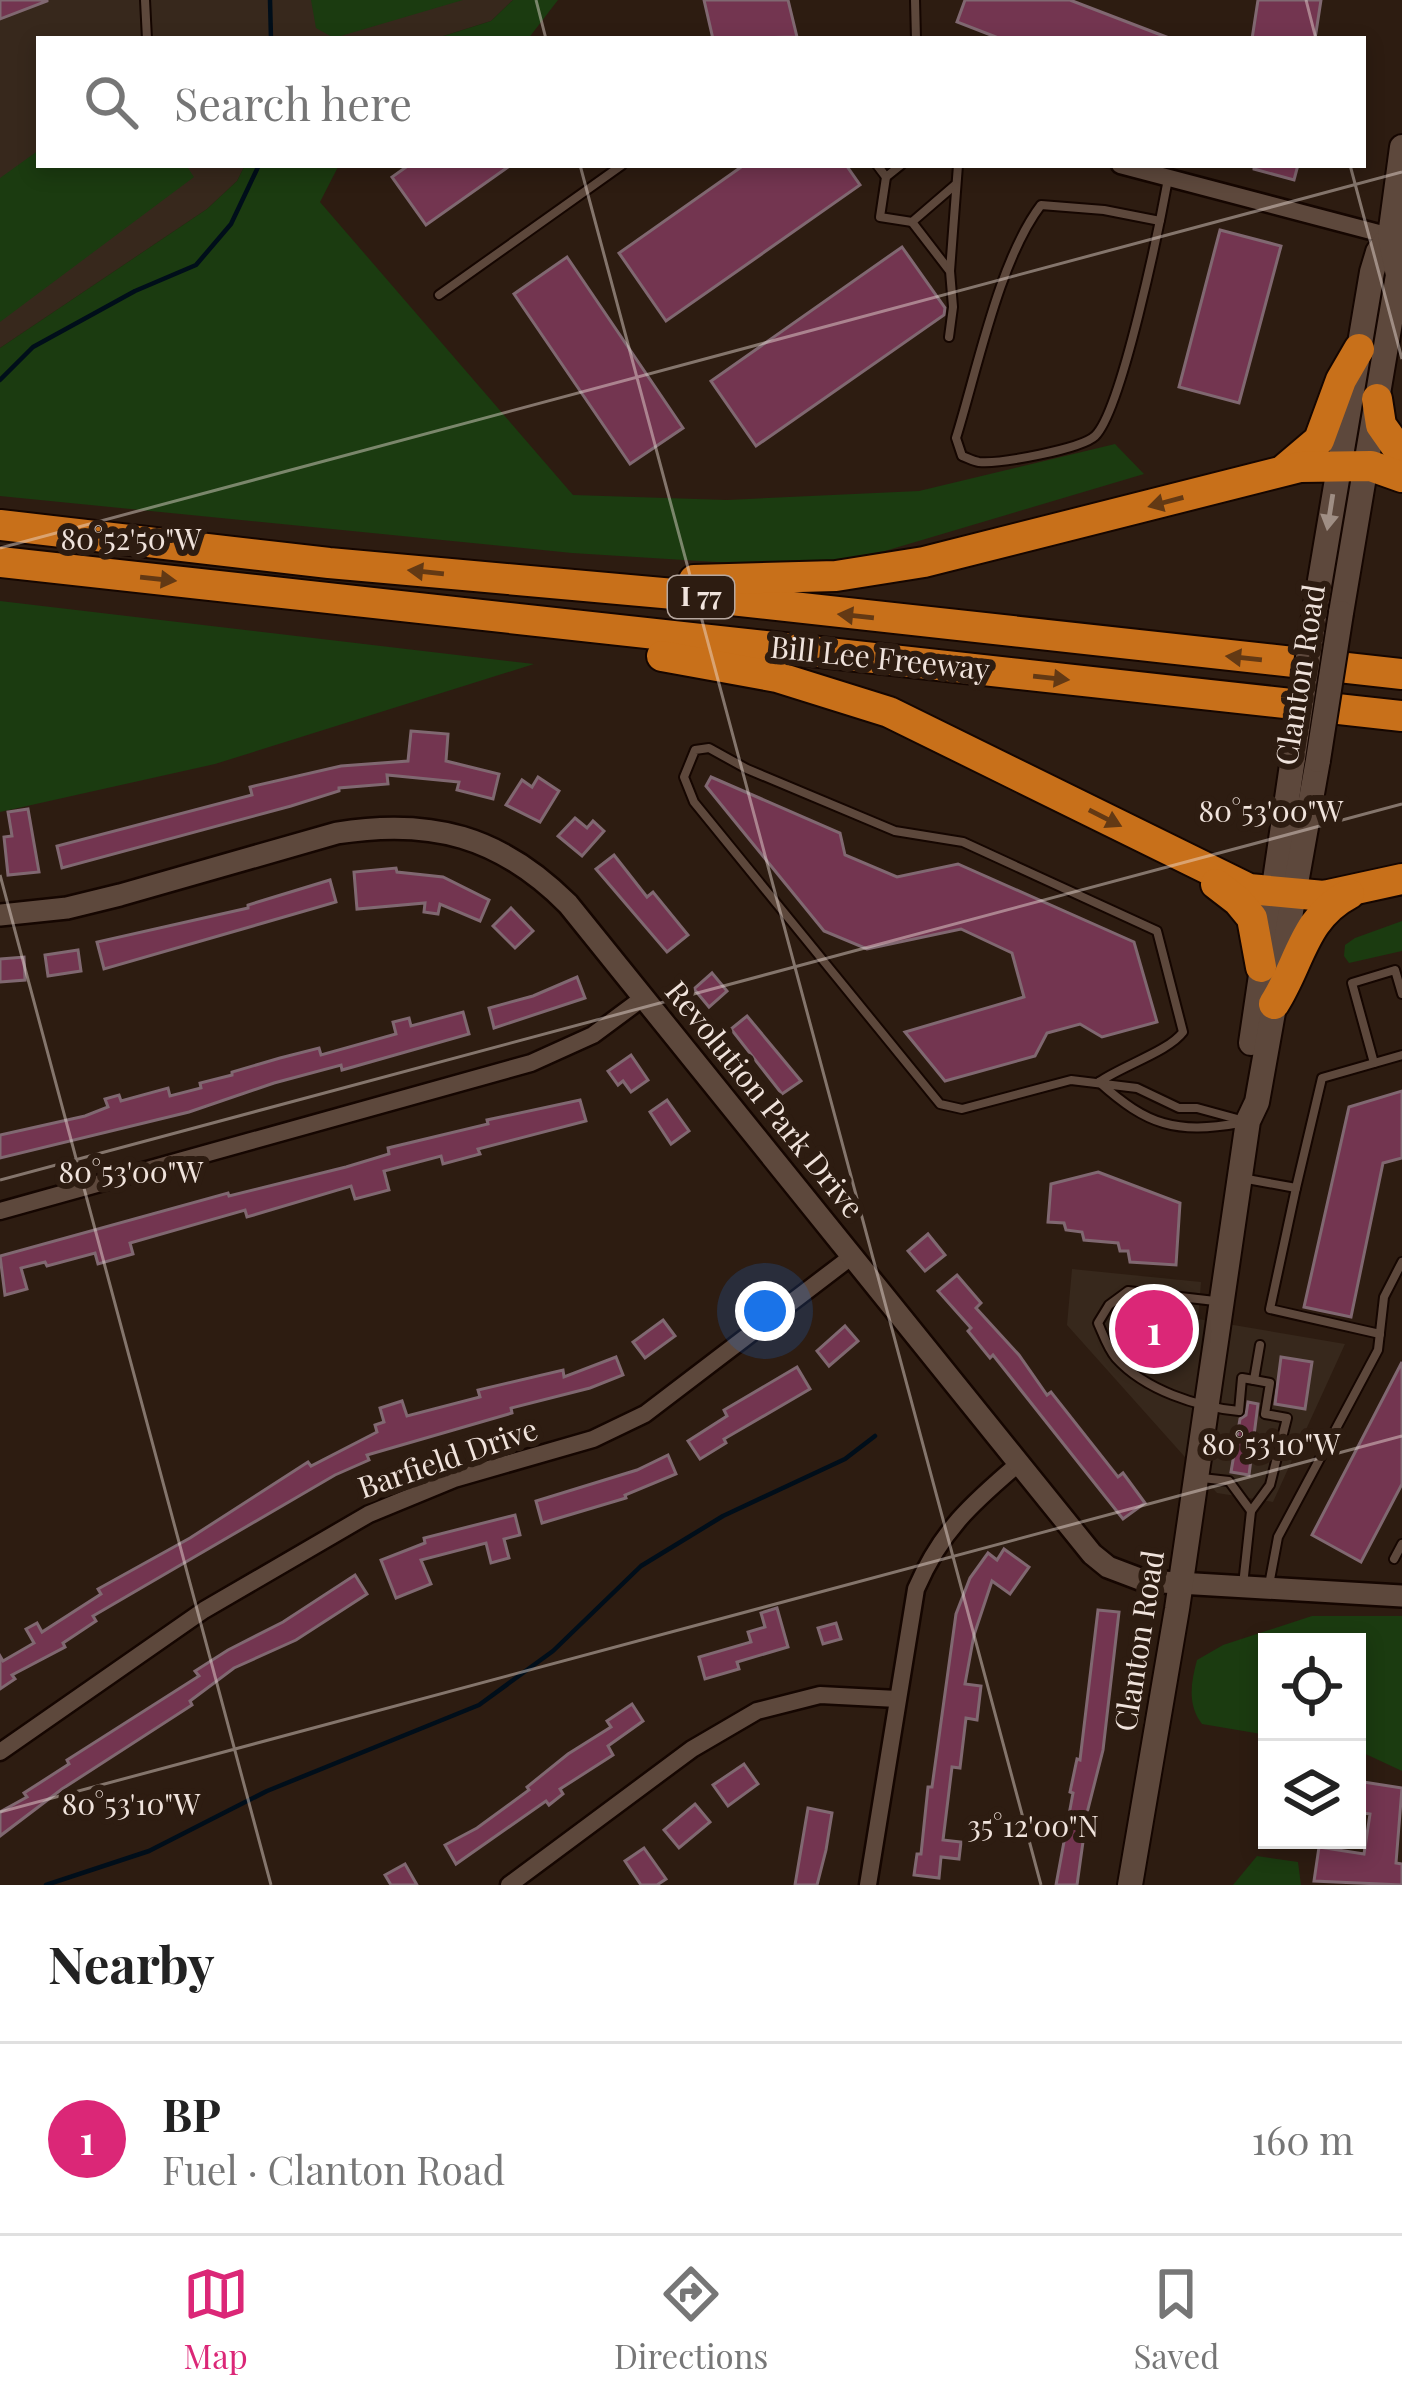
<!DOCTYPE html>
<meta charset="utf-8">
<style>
body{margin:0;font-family:"Playfair Display",serif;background:#f6f6f6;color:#222}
.controls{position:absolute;right:36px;bottom:36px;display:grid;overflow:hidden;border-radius:0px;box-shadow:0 6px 18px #0003}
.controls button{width:108px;height:108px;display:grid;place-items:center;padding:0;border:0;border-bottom:3px solid #e0e0e0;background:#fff;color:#222;font:60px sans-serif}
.you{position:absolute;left:765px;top:1311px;width:42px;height:42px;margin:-30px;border:9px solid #fff;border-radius:50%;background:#1a73e8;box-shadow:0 0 0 18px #1a73e833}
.badge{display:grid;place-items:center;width:78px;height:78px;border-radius:50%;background:#db2777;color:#fff;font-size:39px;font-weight:700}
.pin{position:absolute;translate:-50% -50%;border:6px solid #fff;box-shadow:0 3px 12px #0006}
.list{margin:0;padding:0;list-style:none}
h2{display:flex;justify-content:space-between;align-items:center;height:156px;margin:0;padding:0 48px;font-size:51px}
h2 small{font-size:39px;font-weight:400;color:#767676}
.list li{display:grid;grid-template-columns:78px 1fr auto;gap:36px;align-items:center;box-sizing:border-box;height:192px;padding:0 48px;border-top:3px solid #e0e0e0}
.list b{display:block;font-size:45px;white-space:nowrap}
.list p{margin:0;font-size:39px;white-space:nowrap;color:#767676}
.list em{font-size:39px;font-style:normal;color:#767676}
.icon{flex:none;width:66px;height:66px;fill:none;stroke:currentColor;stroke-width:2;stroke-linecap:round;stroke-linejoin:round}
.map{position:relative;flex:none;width:1402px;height:1885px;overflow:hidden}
.search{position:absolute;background:#fff;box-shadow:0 6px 18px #0003;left:36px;right:36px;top:36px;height:132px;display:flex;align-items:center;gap:30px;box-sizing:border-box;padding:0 42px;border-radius:0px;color:#767676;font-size:45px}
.sheet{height:348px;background:#fff}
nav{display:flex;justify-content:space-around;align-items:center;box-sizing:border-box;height:168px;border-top:3px solid #e0e0e0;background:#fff;font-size:33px;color:#767676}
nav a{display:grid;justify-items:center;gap:6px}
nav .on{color:#db2777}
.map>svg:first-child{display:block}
.commercial{fill:#37281c}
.green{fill:#1b3b10}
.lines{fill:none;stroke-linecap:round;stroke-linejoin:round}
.stream{stroke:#000e1a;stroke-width:4.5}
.building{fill:#733550;stroke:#806871;stroke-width:3}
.service-casing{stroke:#150601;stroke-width:12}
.minor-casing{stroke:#150601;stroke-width:21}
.tertiary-casing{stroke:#150601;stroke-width:26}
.secondary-casing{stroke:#150601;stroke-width:28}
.motorway-casing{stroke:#150601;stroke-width:34}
.service{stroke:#5d483c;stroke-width:8}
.minor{stroke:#5d483c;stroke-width:16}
.tertiary{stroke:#5d483c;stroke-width:21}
.secondary{stroke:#5d483c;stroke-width:24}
.motorway{stroke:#c8701a;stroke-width:30}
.secondary-bridge-casing{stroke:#150601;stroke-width:28;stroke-linecap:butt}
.secondary-bridge{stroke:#5d483c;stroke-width:24}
.oneway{fill:#633914}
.oneway2{fill:#9f8e84}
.ticks{fill:none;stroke:#f0e3dc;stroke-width:3;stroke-opacity:0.45}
.labels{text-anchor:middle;stroke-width:12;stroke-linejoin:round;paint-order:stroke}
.shield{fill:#2d1c11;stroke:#b6a79f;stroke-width:3}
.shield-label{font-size:27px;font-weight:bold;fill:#f0e3dc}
.street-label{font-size:30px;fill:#f0e3dc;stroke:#2d1c11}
.ticks-label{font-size:30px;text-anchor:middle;fill:#f0e3dc;stroke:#2d1c11;stroke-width:12;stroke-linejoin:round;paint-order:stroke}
</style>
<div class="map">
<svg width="1402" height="1885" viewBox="0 0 1402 1885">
<rect width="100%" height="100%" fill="#2d1c11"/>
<g class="commercial">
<polygon points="0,0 513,0 491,21 434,39 39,39 39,165 245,165 237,181 207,209 0,348"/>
<polygon points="1072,1269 1201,1282 1198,1319 1345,1344 1273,1502 1217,1493 1067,1325"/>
</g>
<g class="green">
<polygon points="311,0 463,0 334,38 316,28"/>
<polygon points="513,0 558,0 528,39 434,39 491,21"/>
<polygon points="39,150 39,165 186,165 194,177 0,322 0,178"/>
<polygon points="245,165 339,165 320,202 573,495 727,500 919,491 1115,444 1144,474 885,551 798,567 572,553 0,496 0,348 207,209 237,181"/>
<polygon points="0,601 534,664 215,764 0,812"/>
<polygon points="1402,921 1402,951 1349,963 1344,956 1345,945 1355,938"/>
<path d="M1312,1616H1402V1771L1357,1750V1642H1267V1735L1202,1724C1187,1705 1191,1682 1197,1660L1223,1645Z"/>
<polygon points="1257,1856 1298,1862 1301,1885 1233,1885"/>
</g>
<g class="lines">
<g class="stream">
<polyline points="270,0 271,39"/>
<polyline points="0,380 33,347 135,291 196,265 231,224 259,165"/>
<polyline points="46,1885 149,1851 267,1791 479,1705 553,1651 641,1566 723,1516 845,1459 875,1436"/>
</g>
</g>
<g class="building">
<polygon points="0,0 47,0 47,1 0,19"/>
<polygon points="704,0 788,0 797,37 713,39"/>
<polygon points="965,0 1070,0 1169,38 1001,39 957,22"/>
<polygon points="1258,0 1321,0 1315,39 1252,39"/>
<polygon points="409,165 511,165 426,225 392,177"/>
<polygon points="744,165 846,165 860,185 666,321 619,253"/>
<polygon points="1254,165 1298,165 1294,180 1254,169"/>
<polygon points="1220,230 1281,246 1239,403 1179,387"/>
<polygon points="902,247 945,308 944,315 756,446 711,381"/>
<polygon points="567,257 683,428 630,464 514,294"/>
<polygon points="411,731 448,734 446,761 499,774 493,799 457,790 459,782 387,775 388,784 339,788 339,791 291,806 62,868 57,846 252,795 250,787 341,766 408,761"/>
<polygon points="538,777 559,791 540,822 506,805 522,780 532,787"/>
<polygon points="711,777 840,833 845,855 897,877 958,864 1134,942 1157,1022 1102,1037 1080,1024 1047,1033 1035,1056 945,1081 905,1032 1024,997 1012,953 961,929 867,949 824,931 706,786"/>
<polygon points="28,809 39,872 8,875 4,837 12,836 8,812"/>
<polygon points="575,818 587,828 593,821 604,831 582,856 558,836"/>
<polygon points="614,855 647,897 653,892 688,935 667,952 596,869"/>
<polygon points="396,868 397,872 443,877 489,900 480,921 440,904 438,914 424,912 425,903 357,909 354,872"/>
<polygon points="330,880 336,902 104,969 97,942 248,908 248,905"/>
<polygon points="511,908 533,931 515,948 493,926"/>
<polygon points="78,950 81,971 48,976 45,955"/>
<polygon points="24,957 25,980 0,982 0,959"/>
<polygon points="712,973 727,991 709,1007 694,989"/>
<polygon points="577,977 585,998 494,1028 489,1008 533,996"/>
<polygon points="463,1012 469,1034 342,1070 341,1065 274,1083 189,1112 0,1158 0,1135 85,1116 108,1107 105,1099 119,1095 121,1101 168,1088 170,1096 201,1088 200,1083 232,1075 232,1072 280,1058 319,1048 321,1055 396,1034 393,1022 409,1018 411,1026"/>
<polygon points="747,1016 801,1081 782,1094 731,1029"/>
<polygon points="631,1055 648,1080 631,1092 623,1081 618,1085 608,1071"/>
<polygon points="1402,1091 1402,1158 1383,1163 1351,1317 1304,1307 1349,1107"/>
<polygon points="580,1100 586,1121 478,1149 480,1154 443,1164 441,1156 384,1171 389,1190 355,1199 351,1186 247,1217 245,1210 130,1243 133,1254 98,1264 95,1253 47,1266 45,1262 21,1268 27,1289 5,1295 0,1256 228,1193 229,1196 346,1167 389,1154 388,1148 488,1124 487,1120"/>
<polygon points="667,1100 689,1131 671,1144 650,1112"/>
<polygon points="1098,1172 1180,1203 1176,1265 1130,1262 1128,1251 1120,1251 1118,1243 1084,1240 1082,1232 1066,1230 1064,1223 1048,1222 1051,1184"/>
<polygon points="928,1234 945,1255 925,1271 908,1251"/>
<polygon points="957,1275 981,1303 976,1308 1019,1355 1047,1395 1051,1392 1118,1477 1123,1473 1145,1503 1123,1519 993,1355 990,1358 968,1331 971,1328 938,1291"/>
<polygon points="1121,1309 1138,1312 1135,1338 1117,1336"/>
<polygon points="663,1320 675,1336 645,1358 633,1342"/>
<polygon points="845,1326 858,1341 829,1366 817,1351"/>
<polygon points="616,1357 623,1375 590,1388 511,1408 512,1413 367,1455 369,1460 335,1475 93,1616 96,1621 63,1643 65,1647 12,1675 15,1679 0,1689 0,1656 3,1661 34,1643 26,1629 37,1623 42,1632 101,1594 98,1589 190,1538 308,1462 311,1466 377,1432 375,1425 384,1422 380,1408 402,1401 407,1416 480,1397 478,1390 563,1370 564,1377"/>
<polygon points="1281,1357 1312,1362 1305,1409 1275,1404"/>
<polygon points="1402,1362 1402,1484 1361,1562 1312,1535"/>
<polygon points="797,1367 810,1389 724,1439 726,1443 700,1459 688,1441 727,1416 724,1410"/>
<polygon points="1248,1402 1258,1404 1249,1475 1231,1472 1240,1419 1246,1415"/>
<polygon points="668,1455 676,1474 625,1495 626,1498 542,1523 536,1501 637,1470"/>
<polygon points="515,1515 520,1535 504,1539 509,1558 491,1563 486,1543 421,1560 431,1584 396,1598 381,1560 425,1543 424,1538"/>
<polygon points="1004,1549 1029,1567 1010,1594 992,1581 974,1635 965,1684 981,1686 977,1720 966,1718 960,1768 952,1767 943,1840 961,1842 959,1859 941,1857 939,1878 914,1875 917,1854 921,1854 928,1787 932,1787 956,1614 970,1578 988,1553 997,1560"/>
<polygon points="355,1575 367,1594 296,1640 234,1668 190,1701 192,1705 62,1789 0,1836 0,1812 27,1797 24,1793 69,1764 67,1760 199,1676 195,1671 228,1650 283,1622"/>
<polygon points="777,1608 788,1647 737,1662 739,1669 705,1679 699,1657 751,1642 748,1632 765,1627 761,1613"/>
<polygon points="1098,1610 1119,1612 1103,1750 1087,1813 1077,1885 1056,1885 1073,1793 1070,1792 1077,1759 1080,1760"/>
<polygon points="836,1623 841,1639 823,1644 818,1628"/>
<polygon points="632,1704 643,1721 608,1746 613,1755 560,1789 563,1794 549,1805 546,1801 456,1864 445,1845 477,1828 529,1790 527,1787 568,1754 611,1727 607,1721"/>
<polygon points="744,1764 758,1784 728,1806 713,1785"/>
<polygon points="1357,1781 1402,1788 1396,1863 1402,1864 1402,1885 1314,1881 1319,1847 1364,1854 1370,1814 1357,1812"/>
<polygon points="695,1804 710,1822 679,1848 664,1830"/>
<polygon points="808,1808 832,1813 826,1850 817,1885 795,1885"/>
<polygon points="644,1848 666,1879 657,1885 641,1885 625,1861"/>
<polygon points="405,1864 417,1885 391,1885 385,1875"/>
</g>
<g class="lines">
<defs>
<g id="service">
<polyline points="145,0 147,39"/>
<polyline points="915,0 916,39"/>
<polyline points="877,165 886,177 901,165"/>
<polyline points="886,177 880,217 912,222 955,185"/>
<path d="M1160,221L1104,210L1041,205C999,260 977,371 956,438L962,456C968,458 973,461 979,462C1000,464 1081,449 1095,436C1122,410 1160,223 1168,179"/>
<polyline points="912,222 949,270"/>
<polyline points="439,295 622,165"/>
<polyline points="949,337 953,307 950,271 958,165"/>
<polyline points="1374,1063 1352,983 1395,970 1402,994"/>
<path d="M1099,1082C1124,1065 1169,1051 1183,1032L1157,931L963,842L895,831L747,769L709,748L695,750L684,777L694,802L940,1104L962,1109L1071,1080L1137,1088L1179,1108H1197L1241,1120"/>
<path d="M1099,1082C1148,1126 1176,1134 1240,1123"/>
<polyline points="1247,1179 1296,1188 1270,1309 1380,1334"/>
<polyline points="1296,1188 1322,1078 1402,1055"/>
<path d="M1215,1301L1128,1291L1109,1305L1098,1323C1103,1334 1108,1349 1116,1358C1145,1390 1197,1407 1239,1411L1242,1378L1254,1380"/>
<polyline points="1202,1478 1229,1481 1251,1511"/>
<polyline points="1394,1559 1402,1544"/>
<polyline points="1243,1585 1251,1511 1270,1485 1287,1418 1265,1414 1270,1383 1254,1380 1260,1345"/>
<polyline points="1269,1585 1278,1537 1378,1350 1384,1297 1402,1262"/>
</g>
<g id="minor">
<polyline points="1120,165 1390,236"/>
<polyline points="0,1211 531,1063 593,1035 643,998"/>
<polyline points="0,1752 204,1610 369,1514 454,1479 593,1439 645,1414 851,1257"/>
<polyline points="509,1885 692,1749 757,1711 820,1695 897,1699"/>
<path d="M868,1885L916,1589C941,1531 971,1504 1018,1464"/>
</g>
<path id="tertiary" d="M0,915L67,908L120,895L337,833C431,818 500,836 568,904L1092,1554L1108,1567L1145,1581L1402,1596"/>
<g id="secondary">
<polyline points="1315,610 1372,272 1378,252 1390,236"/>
<polyline points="1341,613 1398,275 1390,236 1402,147"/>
<polyline points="1251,1043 1293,758"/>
<polyline points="1130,1885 1177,1609 1248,1121 1257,1102 1318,760"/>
</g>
<g id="motorway">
<polyline points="1377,399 1381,425 1402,455"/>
<polyline points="1286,468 1319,440 1341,380 1359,349"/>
<polyline points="0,525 329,563 685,595 1402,674"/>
<polyline points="0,562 1402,716"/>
<polyline points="694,580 836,576 924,562 1300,467 1371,466 1402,477"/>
<polyline points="662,656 777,677 889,712 1249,889 1324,896 1402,879"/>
<polyline points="1216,884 1238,901 1252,918 1261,967"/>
<path d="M1274,1004C1300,964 1303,918 1349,894"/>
</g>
</defs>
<use href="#service" class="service-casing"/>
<use href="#minor" class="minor-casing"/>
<use href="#tertiary" class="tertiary-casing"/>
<use href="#secondary" class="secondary-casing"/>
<use href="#motorway" class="motorway-casing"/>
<use href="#service" class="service"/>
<use href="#minor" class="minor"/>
<use href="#tertiary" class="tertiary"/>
<use href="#secondary" class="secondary"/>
<use href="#motorway" class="motorway"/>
<defs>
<g id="secondary-bridge">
<polyline points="1293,758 1315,610"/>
<polyline points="1318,760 1341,613"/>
</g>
</defs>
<use href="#secondary-bridge" class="secondary-bridge-casing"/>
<use href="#secondary-bridge" class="secondary-bridge"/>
</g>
<defs><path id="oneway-solid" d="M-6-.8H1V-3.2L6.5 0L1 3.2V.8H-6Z" transform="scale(3)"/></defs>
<g class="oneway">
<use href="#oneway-solid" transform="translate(1166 502) rotate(165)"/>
<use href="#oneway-solid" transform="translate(426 572) rotate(-174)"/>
<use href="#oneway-solid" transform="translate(158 579) rotate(6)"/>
<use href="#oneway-solid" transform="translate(856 616) rotate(-174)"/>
<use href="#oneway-solid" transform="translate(1244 658) rotate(-174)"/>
<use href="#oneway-solid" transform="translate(1051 678) rotate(6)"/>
<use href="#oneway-solid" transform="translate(1105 818) rotate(27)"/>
</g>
<use class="oneway2" href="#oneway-solid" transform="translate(1330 512) rotate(99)"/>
<path class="ticks" d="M536,0L546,39M1306,0L1316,39M580,165L1041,1885M1350,165L1402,359M0,548L1402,172M0,875L271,1885M0,1180L1402,804M0,1812L1402,1436"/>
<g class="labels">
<rect class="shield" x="668" y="576" width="66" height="42" rx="9"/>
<g class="shield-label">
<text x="701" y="606">I 77</text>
</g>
<g class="street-label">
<text transform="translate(880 659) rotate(6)" y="10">Bill Lee Freeway</text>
<text transform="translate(1301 675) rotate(-81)" y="10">Clanton Road</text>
<text transform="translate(764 1100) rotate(51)" y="10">Revolution Park Drive</text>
<text transform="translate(448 1459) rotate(-19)" y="10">Barfield Drive</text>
<text transform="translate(1140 1641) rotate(-81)" y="10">Clanton Road</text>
</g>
</g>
<g class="ticks-label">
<text x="131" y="550">80°52'50"W</text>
<text x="1271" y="822">80°53'00"W</text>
<text x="131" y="1183">80°53'00"W</text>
<text x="1271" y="1455">80°53'10"W</text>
<text x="131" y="1815">80°53'10"W</text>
<text x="1033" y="1837">35°12'00"N</text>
</g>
</svg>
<div class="controls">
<button><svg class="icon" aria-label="locate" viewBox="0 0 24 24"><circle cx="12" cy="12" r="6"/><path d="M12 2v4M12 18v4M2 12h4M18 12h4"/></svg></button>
<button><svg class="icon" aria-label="layers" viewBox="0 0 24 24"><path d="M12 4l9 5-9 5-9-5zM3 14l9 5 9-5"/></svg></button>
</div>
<div class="you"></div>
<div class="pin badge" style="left:1154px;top:1329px">1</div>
<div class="search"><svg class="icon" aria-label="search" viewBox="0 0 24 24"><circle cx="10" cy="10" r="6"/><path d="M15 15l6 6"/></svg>Search here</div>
</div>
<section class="sheet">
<h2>Nearby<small></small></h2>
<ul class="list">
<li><span class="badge">1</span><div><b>BP</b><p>Fuel · Clanton Road</p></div><em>160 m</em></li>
</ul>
</section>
<nav>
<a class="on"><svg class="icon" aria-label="map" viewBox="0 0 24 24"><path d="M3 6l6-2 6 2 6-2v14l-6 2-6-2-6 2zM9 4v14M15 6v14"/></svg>Map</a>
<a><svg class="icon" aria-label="directions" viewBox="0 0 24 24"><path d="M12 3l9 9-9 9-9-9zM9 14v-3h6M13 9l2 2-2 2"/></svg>Directions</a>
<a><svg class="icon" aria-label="saved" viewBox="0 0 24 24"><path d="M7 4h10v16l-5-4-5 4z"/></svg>Saved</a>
</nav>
